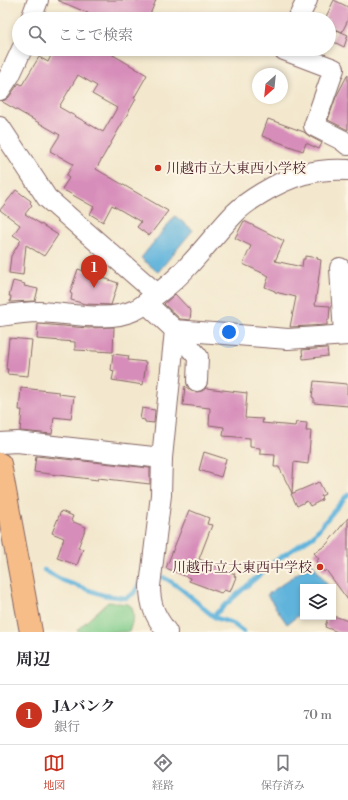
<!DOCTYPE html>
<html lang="ja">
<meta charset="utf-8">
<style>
body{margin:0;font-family:"Libre Bodoni","Noto Serif JP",serif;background:#f7f7f7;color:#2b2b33}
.controls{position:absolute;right:12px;bottom:12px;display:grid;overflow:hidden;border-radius:0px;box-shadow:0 2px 6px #0003}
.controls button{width:36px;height:36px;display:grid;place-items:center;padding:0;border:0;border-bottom:1px solid #e1e1e2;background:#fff;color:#2b2b33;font:20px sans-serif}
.compass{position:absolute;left:252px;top:68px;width:36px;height:36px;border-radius:50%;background:#fff;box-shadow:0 2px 6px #0003;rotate:207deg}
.you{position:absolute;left:229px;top:332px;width:14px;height:14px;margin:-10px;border:3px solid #fff;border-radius:50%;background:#1a73e8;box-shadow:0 0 0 6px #1a73e833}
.badge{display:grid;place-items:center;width:26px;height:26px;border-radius:50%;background:#c8321e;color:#fff;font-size:13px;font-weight:700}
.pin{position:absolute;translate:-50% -33px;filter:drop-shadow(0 1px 2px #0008)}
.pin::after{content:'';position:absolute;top:21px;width:14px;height:12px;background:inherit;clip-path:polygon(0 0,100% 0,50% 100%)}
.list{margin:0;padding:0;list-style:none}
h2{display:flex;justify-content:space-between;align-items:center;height:52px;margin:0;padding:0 16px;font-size:17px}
h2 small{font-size:13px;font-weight:400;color:#7c7c81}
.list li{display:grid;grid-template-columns:26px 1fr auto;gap:12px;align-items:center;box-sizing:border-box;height:60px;padding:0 16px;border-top:1px solid #e1e1e2}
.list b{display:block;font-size:15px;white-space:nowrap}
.list p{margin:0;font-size:13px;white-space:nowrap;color:#7c7c81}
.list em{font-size:13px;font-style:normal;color:#7c7c81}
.icon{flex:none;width:22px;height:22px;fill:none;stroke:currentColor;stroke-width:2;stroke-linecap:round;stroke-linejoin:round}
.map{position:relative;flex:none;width:348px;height:632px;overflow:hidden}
.search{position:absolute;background:#fff;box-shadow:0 2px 6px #0003;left:12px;right:12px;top:12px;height:44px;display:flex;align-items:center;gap:10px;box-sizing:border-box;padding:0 14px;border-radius:22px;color:#7c7c81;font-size:15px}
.sheet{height:112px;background:#fff}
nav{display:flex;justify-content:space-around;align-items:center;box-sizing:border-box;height:56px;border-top:1px solid #e1e1e2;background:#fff;font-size:11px;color:#7c7c81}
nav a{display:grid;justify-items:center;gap:2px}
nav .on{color:#c8321e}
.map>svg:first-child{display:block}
.green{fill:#80cc8b;stroke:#65765b}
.water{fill:#60b4dc;stroke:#556a84}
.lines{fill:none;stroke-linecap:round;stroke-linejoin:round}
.stream{stroke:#60b4dc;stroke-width:4.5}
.building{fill:#d78dba;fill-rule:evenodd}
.minor-casing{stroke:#856564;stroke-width:22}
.major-casing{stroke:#856564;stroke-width:24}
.minor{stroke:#fff;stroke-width:20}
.major{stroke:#f7bd88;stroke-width:22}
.poi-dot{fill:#c8321e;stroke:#fcf5e5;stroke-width:1.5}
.labels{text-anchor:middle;stroke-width:4;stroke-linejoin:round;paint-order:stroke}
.poi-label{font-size:14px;fill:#4a1f2b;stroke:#fcf5e5;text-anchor:start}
</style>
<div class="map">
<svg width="348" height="632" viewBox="0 0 348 632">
<rect width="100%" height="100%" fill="#fcf5e5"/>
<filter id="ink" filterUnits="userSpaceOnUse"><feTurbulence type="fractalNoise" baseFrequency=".025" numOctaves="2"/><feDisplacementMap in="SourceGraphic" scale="8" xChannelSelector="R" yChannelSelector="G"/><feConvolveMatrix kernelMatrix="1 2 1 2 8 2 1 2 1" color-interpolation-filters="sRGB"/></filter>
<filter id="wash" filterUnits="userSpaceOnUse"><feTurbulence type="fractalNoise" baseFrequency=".012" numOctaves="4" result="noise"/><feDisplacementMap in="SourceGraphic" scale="16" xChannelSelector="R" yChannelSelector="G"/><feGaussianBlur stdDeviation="0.9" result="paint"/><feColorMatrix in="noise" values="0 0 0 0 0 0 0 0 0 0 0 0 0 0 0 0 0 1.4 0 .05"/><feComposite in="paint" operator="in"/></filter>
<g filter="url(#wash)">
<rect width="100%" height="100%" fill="#f3e8ce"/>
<polygon class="green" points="108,602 128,604 132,607 134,616 129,632 81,632 77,630"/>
<g class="water">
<polygon points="175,216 193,230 158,272 141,258"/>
<polygon points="312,563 329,587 303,587 303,612 287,624 267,595"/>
</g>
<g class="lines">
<g class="stream">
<polyline points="44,570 64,581 103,595 126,598 134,593 144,575"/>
<path d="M156,574C179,583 194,601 213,616L275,561L313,536L348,494"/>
<polyline points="213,616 216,618 232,623 244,632"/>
</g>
</g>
<g id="blocks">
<g class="building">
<polygon points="57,0 156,0 148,19 102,19"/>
<polygon points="334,0 348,7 348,20 342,32 329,26 329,19 325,19"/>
<polygon points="337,30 348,35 344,47 332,41"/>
<path d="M54,49H116L113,55L147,75L134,98L136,99L96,169L168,211L149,236L137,227L141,222L112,205L103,222L90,214L94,207L62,189L69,178L66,176L73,164L50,151L60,135L1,101L5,100L9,97L19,83L22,85L39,57L48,62ZM78,75L97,86L92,94L117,108L103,132L59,107Z"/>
<polygon points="348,74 348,130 328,120 336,97"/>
<polygon points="268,119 304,132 309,136 322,143 319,149 306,143 303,151 262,136"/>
<polygon points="16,190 31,201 30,203 32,205 25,214 58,235 44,256 26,245 23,275 9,273 11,256 21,240 13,235 20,225 0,210"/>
<polygon points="244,221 284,241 275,261 302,267 303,259 305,259 305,256 318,258 317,259 321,260 315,305 330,306 329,320 327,320 327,325 290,327 296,297 275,292 275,291 265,287 269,276 243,264 251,246 235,238"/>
<polygon points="78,269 118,283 111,305 85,304 71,300 72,294 70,293"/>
<polygon points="13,281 25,284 24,286 38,289 35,301 10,302 11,296 9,296"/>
<polygon points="175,294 191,311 190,320 180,319 164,304"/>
<polygon points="38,324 88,328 114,327 113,352 75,350 75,342 37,339"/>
<polygon points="9,338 32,340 28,376 7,374 8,369 6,369"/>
<polygon points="327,348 328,356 303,359 302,350"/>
<polygon points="113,354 129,356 128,360 146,362 143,385 112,380 114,371 111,370"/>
<polygon points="314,381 347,384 347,394 348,394 348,406 314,403 314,398 312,397"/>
<polygon points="185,386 191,391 196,392 202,391 206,388 247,393 245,418 263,419 262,423 295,426 296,422 307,423 306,431 311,431 308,464 294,462 292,493 279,467 274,467 275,455 260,454 260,448 250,447 250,438 223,436 224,427 209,425 210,408 183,405"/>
<polygon points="21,388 59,392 59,394 74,396 71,419 54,417 52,434 20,431 22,410 19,410"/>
<polygon points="142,408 155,410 154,423 145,422 145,420 140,419"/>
<polygon points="204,452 226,459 221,477 199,470"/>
<polygon points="36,456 150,468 150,484 98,478 98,480 34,472"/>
<polygon points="319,482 325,494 321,496 322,500 310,506 307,501 297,506 291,494"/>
<polygon points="189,510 209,518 207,524 212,525 199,559 235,574 234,576 236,577 230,592 224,590 221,593 189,581 190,578 166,568"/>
<polygon points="61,511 73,516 71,521 86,527 78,548 83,549 77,565 57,558 64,538 52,533"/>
<polygon points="348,518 348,600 326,570 324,572 316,561 319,559 314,553 326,545"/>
<polygon points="328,617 337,617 348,621 348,632 338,632 325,627"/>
</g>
</g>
</g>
<g filter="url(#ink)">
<use href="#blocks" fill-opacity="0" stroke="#856564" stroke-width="1"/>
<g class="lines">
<defs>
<g id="minor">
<polyline points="31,19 38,0"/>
<polyline points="298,19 307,0"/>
<polyline points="285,49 284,50 334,69 314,126 342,140 348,145"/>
<polyline points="0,90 10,75 22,49"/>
<polyline points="0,127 47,198 157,294"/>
<polyline points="340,268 344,335"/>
<polyline points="146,303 175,330 288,339 348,335"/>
<path d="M0,316C13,314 26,312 39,312C69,313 108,323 135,310C144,306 150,299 157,294C188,272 209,240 235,213C243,205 252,199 262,193C290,176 315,168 348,170"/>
<polyline points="175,330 198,357 197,381"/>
<polyline points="0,443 17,442 162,458"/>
<path d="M167,632C155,616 150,606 150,586L161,495L162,458L175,330"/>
</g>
<polyline id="major" points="0,464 31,632"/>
</defs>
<use href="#minor" class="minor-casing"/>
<use href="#major" class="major-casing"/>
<use href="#minor" class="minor"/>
<use href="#major" class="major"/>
</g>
</g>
<g class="poi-dot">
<circle cx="158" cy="168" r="4"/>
<circle cx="320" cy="567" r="4"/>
</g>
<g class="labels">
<g class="poi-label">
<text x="166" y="173">川越市立大東西小学校</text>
<text x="312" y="572" text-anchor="end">川越市立大東西中学校</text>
</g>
</g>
</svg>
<div class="controls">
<button><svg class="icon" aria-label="layers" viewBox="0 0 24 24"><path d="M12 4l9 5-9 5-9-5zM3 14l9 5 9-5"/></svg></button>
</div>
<svg class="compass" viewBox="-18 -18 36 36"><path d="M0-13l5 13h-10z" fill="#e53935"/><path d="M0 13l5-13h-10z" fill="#7c7c81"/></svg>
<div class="you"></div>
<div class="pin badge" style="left:94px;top:288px">1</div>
<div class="search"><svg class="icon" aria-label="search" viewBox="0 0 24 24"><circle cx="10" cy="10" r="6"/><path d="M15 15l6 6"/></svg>ここで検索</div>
</div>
<section class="sheet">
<h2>周辺<small></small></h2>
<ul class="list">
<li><span class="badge">1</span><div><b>JAバンク</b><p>銀行</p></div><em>70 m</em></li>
</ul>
</section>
<nav>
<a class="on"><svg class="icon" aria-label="map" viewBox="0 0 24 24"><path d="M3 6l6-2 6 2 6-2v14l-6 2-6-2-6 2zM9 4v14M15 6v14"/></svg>地図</a>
<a><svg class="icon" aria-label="directions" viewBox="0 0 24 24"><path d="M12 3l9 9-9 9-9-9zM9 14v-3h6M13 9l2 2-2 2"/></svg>経路</a>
<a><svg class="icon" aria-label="saved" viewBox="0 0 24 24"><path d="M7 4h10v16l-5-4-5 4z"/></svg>保存済み</a>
</nav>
